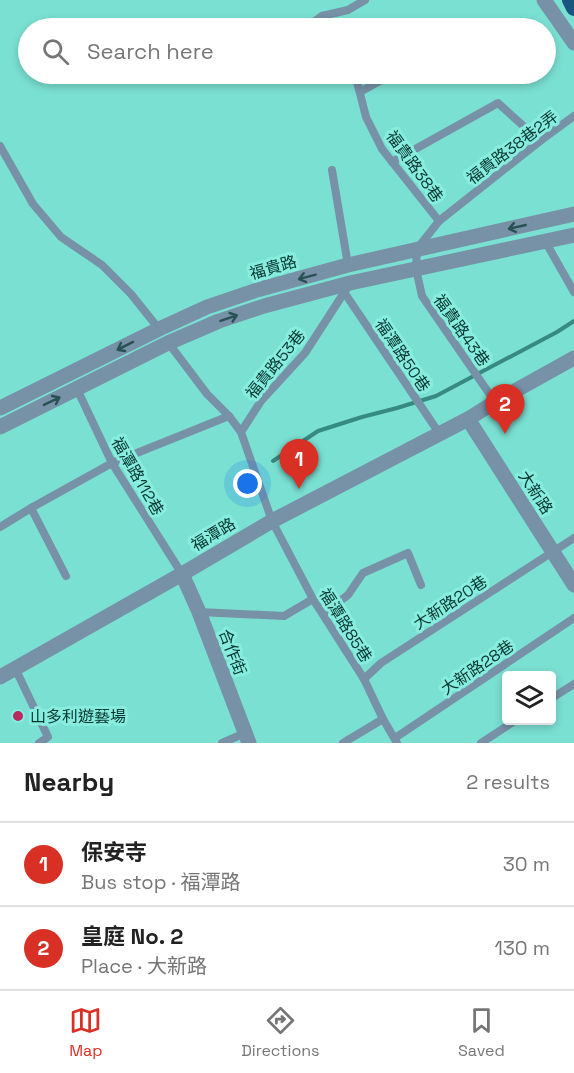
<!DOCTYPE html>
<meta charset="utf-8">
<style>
body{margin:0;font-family:"Space Grotesk","Noto Sans TC",sans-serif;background:#f6f6f6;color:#222}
.controls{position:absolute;right:18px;bottom:18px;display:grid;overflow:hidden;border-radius:6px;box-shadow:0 3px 9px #0003}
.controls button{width:54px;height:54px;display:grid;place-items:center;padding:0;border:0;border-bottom:2px solid #e0e0e0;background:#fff;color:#222;font:30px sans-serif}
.you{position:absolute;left:248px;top:484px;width:21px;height:21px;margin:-15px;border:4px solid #fff;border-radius:50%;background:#1a73e8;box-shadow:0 0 0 9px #1a73e833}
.badge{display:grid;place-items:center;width:39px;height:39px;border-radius:50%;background:#d93025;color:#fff;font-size:20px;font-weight:700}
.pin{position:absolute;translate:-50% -50px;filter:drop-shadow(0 2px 3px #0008)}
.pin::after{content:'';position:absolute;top:32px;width:21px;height:18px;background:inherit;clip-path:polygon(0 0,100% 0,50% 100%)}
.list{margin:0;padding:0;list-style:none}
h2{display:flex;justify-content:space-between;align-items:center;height:78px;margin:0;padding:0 24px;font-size:26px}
h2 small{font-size:20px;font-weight:400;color:#767676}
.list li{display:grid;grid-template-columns:39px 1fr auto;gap:18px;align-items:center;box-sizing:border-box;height:84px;padding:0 24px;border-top:2px solid #e0e0e0}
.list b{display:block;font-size:22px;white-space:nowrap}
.list p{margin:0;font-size:20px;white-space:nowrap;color:#767676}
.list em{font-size:20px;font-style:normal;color:#767676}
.icon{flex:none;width:33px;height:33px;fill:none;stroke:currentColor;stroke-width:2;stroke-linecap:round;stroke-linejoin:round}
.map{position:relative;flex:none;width:574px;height:743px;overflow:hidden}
.search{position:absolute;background:#fff;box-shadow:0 3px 9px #0003;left:18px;right:18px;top:18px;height:66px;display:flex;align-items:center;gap:15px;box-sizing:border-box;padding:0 21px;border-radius:33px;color:#767676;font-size:22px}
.sheet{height:246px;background:#fff}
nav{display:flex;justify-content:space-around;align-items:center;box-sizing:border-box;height:84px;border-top:2px solid #e0e0e0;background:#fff;font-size:16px;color:#767676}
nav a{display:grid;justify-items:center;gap:3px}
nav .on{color:#d93025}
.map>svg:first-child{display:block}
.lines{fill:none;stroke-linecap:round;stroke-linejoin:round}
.stream{stroke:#378a80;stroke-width:4}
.service{stroke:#7791a7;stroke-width:8}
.minor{stroke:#7791a7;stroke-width:15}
.tertiary{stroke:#7791a7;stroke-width:15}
.trunk{stroke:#185680;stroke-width:16}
.oneway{stroke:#295154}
.poi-dot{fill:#b82a5e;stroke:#87eddf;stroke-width:2}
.labels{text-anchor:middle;stroke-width:6;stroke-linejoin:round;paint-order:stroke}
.street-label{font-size:16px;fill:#073631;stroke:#87eddf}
.poi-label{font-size:16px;fill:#073631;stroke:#87eddf;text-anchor:start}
</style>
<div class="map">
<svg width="574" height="743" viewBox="0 0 574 743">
<rect width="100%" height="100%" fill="#7ae0d2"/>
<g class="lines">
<polyline class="stream" points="273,461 318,431 362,417 397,408 436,396 557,332 574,321"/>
<g class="service">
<polyline points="322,16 330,28"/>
<polyline points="305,28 322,16 348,10 365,0"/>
<polyline points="471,28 478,25"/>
<polyline points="355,74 366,117 382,149 439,221 417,249 416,269 422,296 495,402"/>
<polyline points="360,92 392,74"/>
<polyline points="0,146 33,204 61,237 102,265 131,294 159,329"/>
<polyline points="392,162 498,103 540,141"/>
<polyline points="332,170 348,265"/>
<polyline points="439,221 540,141 574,116"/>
<polyline points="545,241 574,292"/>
<polyline points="344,292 439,433"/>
<polyline points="167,341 207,394 229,416 241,432 272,521 313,599 364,679 383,719 397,743"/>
<polyline points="77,389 112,463 182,574"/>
<polyline points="241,432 261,401 305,353 349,285"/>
<polyline points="31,508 66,576"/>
<polyline points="0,527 31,508 112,463 229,416"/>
<polyline points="199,612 284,616 313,599"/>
<polyline points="324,613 348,595 363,573 408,553 421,585"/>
<polyline points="15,668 48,737 39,743"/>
<polyline points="364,679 381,663 574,538"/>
<polyline points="552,698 574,684"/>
<polyline points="395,738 574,618"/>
<polyline points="222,743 245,733"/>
<polyline points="343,743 383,719"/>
<polyline points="481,743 516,720"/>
</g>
<g class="minor">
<polyline points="544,0 574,43"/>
<polyline points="468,419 574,585"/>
<polyline points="182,574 199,612 249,743"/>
<polyline points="0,677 182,574 272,521 468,419 495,402 574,358"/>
</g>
<g class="tertiary">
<polyline points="0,408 159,329 207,307 257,290 348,265 574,214"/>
<polyline points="0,427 168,343 219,321 264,306 350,283 574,235"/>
</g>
<polyline class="trunk" points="570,0 574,8"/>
</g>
<defs><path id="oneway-shaft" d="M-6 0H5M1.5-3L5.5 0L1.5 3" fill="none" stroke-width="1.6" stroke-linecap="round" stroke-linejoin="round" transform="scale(1.5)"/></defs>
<g class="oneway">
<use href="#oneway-shaft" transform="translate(517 227) rotate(167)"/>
<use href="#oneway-shaft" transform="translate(307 277) rotate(165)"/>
<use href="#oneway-shaft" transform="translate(229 318) rotate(-19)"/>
<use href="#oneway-shaft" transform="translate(125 346) rotate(153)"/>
<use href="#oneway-shaft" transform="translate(52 401) rotate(-26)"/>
</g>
<circle class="poi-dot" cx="18" cy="716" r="6"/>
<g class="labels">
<g class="street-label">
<text transform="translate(512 147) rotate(-37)" y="6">福貴路38巷2弄</text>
<text transform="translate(415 166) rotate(54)" y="6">福貴路38巷</text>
<text transform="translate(273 267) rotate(-16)" y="6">福貴路</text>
<text transform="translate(462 330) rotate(55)" y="6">福貴路43巷</text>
<text transform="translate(403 355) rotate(56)" y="6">福潭路50巷</text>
<text transform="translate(275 364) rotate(-51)" y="6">福貴路53巷</text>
<text transform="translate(138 476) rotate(60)" y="6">福潭路112巷</text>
<text transform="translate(536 492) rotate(57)" y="6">大新路</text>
<text transform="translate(213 534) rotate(-31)" y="6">福潭路</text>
<text transform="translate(450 602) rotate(-33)" y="6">大新路20巷</text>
<text transform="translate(346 625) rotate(58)" y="6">福潭路85巷</text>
<text transform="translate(233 652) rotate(69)" y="6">合作街</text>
<text transform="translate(477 667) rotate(-34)" y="6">大新路28巷</text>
</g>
<g class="poi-label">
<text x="30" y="722">山多利遊藝場</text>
</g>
</g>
</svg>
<div class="controls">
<button><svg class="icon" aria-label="layers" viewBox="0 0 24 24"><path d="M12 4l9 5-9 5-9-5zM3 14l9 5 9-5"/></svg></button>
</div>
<div class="you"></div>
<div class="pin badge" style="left:299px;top:489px">1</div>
<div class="pin badge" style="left:505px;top:434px">2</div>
<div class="search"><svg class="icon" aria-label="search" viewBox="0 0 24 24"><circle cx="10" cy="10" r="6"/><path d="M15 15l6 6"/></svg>Search here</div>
</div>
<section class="sheet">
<h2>Nearby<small>2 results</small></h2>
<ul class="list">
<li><span class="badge">1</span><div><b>保安寺</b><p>Bus stop · 福潭路</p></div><em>30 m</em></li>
<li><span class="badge">2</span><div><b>皇庭 No. 2</b><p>Place · 大新路</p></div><em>130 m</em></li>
</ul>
</section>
<nav>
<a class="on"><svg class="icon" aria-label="map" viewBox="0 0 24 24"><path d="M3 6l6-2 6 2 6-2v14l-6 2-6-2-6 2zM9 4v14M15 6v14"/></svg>Map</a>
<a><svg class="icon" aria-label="directions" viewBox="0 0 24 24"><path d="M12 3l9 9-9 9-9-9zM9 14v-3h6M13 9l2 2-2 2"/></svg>Directions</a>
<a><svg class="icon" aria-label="saved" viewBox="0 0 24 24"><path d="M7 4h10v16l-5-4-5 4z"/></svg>Saved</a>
</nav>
